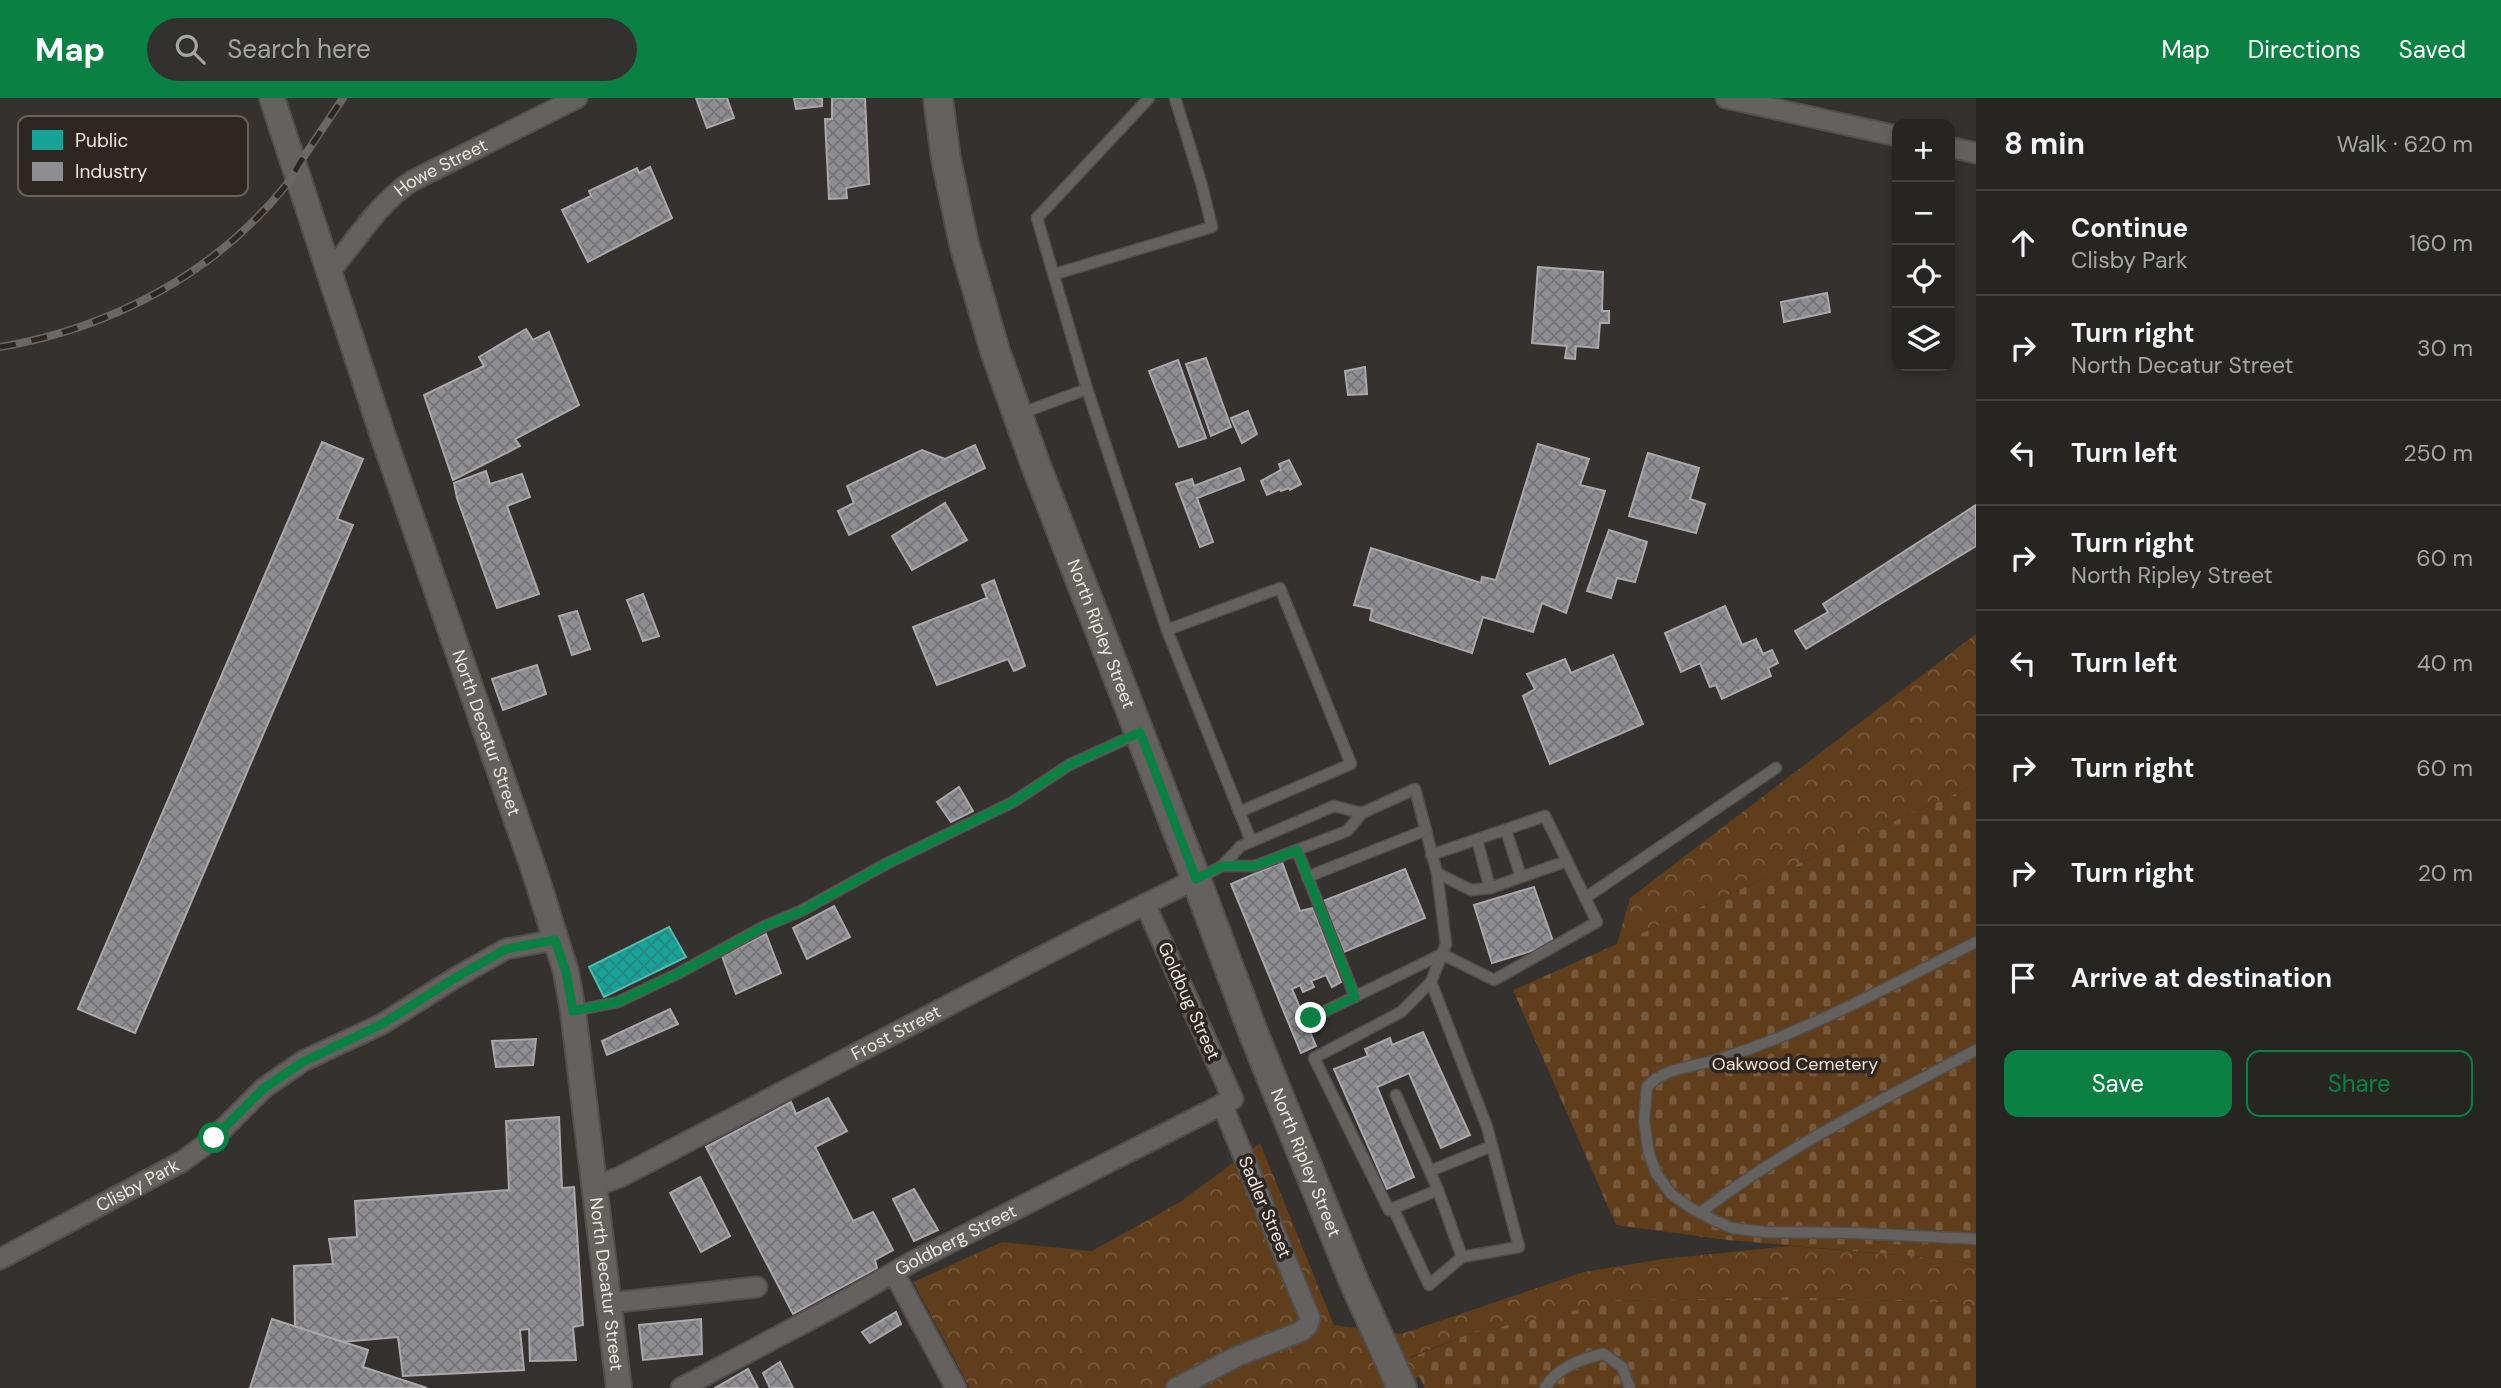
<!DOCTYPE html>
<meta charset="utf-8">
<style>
body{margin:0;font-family:"DM Sans",sans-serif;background:#33312f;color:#f1f3f6}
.controls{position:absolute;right:21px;top:21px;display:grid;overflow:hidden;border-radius:14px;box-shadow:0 4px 10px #0003}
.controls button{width:63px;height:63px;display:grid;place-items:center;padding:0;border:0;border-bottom:2px solid #434240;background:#272522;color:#f1f3f6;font:35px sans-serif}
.stop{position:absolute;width:21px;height:21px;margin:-16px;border:5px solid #0b8043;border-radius:50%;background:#fff}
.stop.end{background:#0b8043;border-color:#fff;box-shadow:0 2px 7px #0008}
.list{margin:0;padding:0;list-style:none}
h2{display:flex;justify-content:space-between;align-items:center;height:91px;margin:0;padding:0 28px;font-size:30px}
h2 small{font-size:23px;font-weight:400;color:#a4a5a5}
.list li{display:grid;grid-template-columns:46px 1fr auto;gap:21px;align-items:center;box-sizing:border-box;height:105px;padding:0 28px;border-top:2px solid #434240}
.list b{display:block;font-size:26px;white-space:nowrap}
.list p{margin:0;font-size:23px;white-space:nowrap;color:#a4a5a5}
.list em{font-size:23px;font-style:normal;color:#a4a5a5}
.actions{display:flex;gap:14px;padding:21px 28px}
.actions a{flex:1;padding:16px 0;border:2px solid #0b8043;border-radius:14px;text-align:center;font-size:24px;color:#0b8043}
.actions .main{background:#0b8043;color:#fff}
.icon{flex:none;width:38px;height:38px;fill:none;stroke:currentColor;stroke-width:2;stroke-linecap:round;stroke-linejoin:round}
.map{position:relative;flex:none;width:1976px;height:1290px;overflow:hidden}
header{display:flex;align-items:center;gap:42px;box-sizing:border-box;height:98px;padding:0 35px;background:#0b8043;color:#fff}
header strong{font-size:33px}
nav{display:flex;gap:38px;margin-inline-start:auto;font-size:24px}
.search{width:490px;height:63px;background:#33312f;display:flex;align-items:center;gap:18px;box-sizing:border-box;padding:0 24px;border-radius:38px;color:#a4a5a5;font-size:26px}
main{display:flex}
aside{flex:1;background:#272522}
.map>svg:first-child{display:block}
.forest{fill:url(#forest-crowns)}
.cemetery{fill:url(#cemetery-stones)}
.public{fill:url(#public-cross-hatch);stroke:#57b8af;stroke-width:2}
.industry{fill:url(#industry-cross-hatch);stroke:#aaa8ab;stroke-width:2}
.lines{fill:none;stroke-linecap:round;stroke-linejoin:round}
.service-casing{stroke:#524e4c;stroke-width:13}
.minor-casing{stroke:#524e4c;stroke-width:23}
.tertiary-casing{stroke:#524e4c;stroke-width:28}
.secondary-casing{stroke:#524e4c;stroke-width:32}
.service{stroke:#64615e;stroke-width:10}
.minor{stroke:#64615e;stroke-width:19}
.tertiary{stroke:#64615e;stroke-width:24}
.secondary{stroke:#64615e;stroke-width:28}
.rail-casing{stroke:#6a6765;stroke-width:8}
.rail{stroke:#2e2620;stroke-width:5;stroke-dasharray:16;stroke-linecap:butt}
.route{stroke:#0b8043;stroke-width:9}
.labels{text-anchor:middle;stroke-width:7;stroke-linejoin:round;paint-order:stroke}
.street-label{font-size:18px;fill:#ede8e4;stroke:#2e2620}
.park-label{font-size:18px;fill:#f2dfcf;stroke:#2e2620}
.key{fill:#2e2620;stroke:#67605b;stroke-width:2}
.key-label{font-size:19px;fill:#ede8e4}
</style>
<header>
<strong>Map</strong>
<div class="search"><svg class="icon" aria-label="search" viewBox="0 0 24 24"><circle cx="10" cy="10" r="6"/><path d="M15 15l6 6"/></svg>Search here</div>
<nav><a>Map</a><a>Directions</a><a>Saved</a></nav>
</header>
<main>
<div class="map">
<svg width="1976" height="1290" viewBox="0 0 1976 1290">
<defs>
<pattern id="forest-crowns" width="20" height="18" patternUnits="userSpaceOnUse" patternTransform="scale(1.75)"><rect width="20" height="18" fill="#603d1b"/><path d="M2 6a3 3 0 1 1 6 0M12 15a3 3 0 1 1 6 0" fill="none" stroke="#77593c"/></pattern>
<pattern id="cemetery-stones" width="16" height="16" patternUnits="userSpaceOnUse" patternTransform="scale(1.75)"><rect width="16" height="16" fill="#603d1b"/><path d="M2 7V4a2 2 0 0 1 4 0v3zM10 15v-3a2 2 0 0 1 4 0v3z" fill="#77593c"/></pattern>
<pattern id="public-cross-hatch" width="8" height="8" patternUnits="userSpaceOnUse" patternTransform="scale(1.75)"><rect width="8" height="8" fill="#17a398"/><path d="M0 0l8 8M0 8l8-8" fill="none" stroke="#25877f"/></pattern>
<pattern id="industry-cross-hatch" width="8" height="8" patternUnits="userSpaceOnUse" patternTransform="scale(1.75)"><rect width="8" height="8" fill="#8d8d92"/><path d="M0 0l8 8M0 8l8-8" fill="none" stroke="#747477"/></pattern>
</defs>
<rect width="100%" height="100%" fill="#34312e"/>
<g class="forest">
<polygon points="1976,536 1976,687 1617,846 1630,800"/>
<polygon points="1260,1045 1334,1227 1401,1236 1584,1174 1663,1161 1790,1148 1934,1160 1976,1167 1976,1209 1955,1205 1789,1199 1616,1203 1469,1236 1410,1259 1420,1278 1400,1290 970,1290 913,1184 1002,1144 1092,1153 1180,1104"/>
</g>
<g class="cemetery">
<polygon points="1976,687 1976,1167 1934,1160 1727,1142 1616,1127 1513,892"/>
<polygon points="1789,1199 1955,1205 1976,1209 1976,1290 1425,1290 1410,1260 1469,1236 1615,1203"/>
</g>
<polygon class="public" points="669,829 686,859 604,899 589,869"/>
<g class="industry">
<polygon points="696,0 727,0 734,20 707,30"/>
<polygon points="794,0 822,0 822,8 796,11"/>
<polygon points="832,0 865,0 869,86 846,90 847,100 829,101 825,21 832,21"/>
<polygon points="650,69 672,120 588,164 562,112 591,98 589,93 637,70 639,75"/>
<polygon points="1538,169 1603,174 1602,213 1609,213 1609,225 1600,225 1598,250 1576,248 1575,261 1565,260 1567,248 1532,245"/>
<polygon points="1827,195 1830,214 1784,224 1781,204"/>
<polygon points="526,231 533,242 549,234 579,307 515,341 520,348 453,382 424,297 484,268 479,259"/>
<polygon points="1206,260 1231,329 1211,338 1186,266"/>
<polygon points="1178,262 1206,340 1179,349 1149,273"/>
<polygon points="1365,269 1367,296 1348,297 1345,273"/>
<polygon points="1248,313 1257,336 1242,345 1231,320"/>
<polygon points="322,344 363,361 337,421 353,427 135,935 78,911"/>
<polygon points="1538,346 1589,361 1580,387 1605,393 1566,515 1542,505 1533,534 1483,519 1472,555 1370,522 1372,511 1354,507 1371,450 1481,485 1482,479 1496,482"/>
<polygon points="975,347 985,370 849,437 838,413 854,405 847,388 922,352 945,361"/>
<polygon points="1648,355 1699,370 1690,401 1705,406 1696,435 1629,418"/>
<polygon points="1289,362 1301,386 1290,392 1289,390 1281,393 1280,391 1267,397 1261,383 1281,372 1279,366"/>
<polygon points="1240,370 1244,382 1197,400 1213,444 1200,449 1176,386 1192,381 1194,388"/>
<polygon points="486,373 490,386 522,376 530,399 507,408 539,496 497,510 457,400 454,385"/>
<polygon points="945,405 967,442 912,472 892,438"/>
<polygon points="1976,407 1976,448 1806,551 1795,533 1828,514 1823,506"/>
<polygon points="1609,432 1647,444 1635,484 1617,480 1611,500 1587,493"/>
<polygon points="994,482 1025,568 1014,573 1008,561 937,587 913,529 987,500 982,487"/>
<polygon points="643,496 659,538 643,543 627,502"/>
<polygon points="1725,508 1742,547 1756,541 1763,556 1772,552 1778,565 1768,570 1771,578 1722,601 1716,587 1710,589 1700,565 1681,574 1665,535"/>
<polygon points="577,513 590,551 572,557 559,518"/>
<polygon points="1613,557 1643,626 1550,666 1523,598 1535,591 1527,576 1565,561 1571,575"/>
<polygon points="537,567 546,596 503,612 492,581"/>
<polygon points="959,689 973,713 951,724 937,704"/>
<polygon points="1282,764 1300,813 1313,810 1341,884 1332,889 1326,877 1311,883 1314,889 1303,894 1300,887 1292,891 1316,948 1301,955 1231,786"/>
<polygon points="1405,771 1425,820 1344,854 1323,803"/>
<polygon points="1534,789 1554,846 1492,865 1474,807"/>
<polygon points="834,808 850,839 807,861 793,830"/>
<polygon points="766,836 781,875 736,896 722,858"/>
<polygon points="670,911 678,926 607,957 602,943"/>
<polygon points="1423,934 1470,1037 1441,1050 1409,975 1377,989 1414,1079 1387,1091 1334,971 1368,958 1365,951 1390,940 1392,947"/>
<polygon points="536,941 533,967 496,969 492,943"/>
<polygon points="828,1000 847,1033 815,1049 853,1123 873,1114 893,1152 875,1162 877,1170 793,1216 706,1049 791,1004 796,1016"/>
<polygon points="559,1019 562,1090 574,1089 583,1227 573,1229 576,1262 530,1263 529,1231 520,1232 524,1272 403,1278 398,1239 341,1244 295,1229 294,1168 333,1166 329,1141 357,1139 355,1103 509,1092 506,1023"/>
<polygon points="700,1079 730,1138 701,1154 670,1095"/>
<polygon points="914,1091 938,1132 914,1143 893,1101"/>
<polygon points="896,1214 901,1226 870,1245 862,1234"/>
<polygon points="272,1221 368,1252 363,1269 427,1290 250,1290"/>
<polygon points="701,1221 702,1256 643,1262 639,1227"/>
<polygon points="780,1264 793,1290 770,1290 763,1275"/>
<polygon points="748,1271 758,1290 715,1290"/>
</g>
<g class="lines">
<defs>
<g id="service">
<polyline points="1055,176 1212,129 1202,88 1175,0"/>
<polyline points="1087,291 1037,120 1149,0"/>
<polyline points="1019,316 1087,291 1167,532 1251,743"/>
<polyline points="1167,532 1280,490 1351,666 1239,714"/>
<polyline points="1362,715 1415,691 1437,775 1446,846 1431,884 1401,914 1314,960 1389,1112 1438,1092 1396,997"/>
<polyline points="1506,732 1521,779"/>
<polyline points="1477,742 1490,790"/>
<polyline points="1297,752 1355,899"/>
<polyline points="1437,775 1471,792 1490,790 1567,763"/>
<polyline points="1307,779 1426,732"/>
<polyline points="1199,780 1222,768 1241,748 1334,708 1362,715 1347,733 1255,768 1222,768"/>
<polyline points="1585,800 1776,670"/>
<path d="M1976,844C1891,887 1807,934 1716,962C1693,969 1663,970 1647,989L1644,1023L1649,1056L1656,1075L1671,1096L1691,1110L1714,1122L1732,1130L1764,1134L1856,1135L1976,1141"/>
<polyline points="1431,884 1487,1029 1519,1149 1462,1159"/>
<polyline points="573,913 618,904 679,875 765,828 801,813 886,766 1013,704 1069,667 1139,635"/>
<polyline points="1311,920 1442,856 1494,882 1597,824 1545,718 1431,757"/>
<polyline points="1430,1073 1492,1048"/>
<polyline points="1393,1110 1429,1187 1462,1159 1438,1092"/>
<path d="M1700,1115C1784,1050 1882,1002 1976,952"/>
<path d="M1545,1290C1556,1270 1583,1260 1604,1256L1622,1269L1630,1290"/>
</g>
<g id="minor">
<polyline points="1726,0 1897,38"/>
<polyline points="1950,49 1976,55"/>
<path id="s1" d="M330,173C357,142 377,106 412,83L577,0"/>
<path id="s2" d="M595,1088L620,1079L1087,835L1196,781"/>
<path id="s3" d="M0,1161L183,1063L214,1040L264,990L303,963L382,926L455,880L506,851L555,842"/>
<polyline points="894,1175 956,1290"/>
<polyline points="610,1205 757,1189"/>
<path id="s4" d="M681,1290L841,1205L912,1164L1233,1001L1145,806"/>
<polyline points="1176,1290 1238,1258 1302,1233 1308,1227 1310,1220 1222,1006"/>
</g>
<g id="tertiary">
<path id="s5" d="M272,0L383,338L534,772L566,874L573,913L619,1290"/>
</g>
<g id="secondary">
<path id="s6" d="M938,0L946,61L964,146L995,253L1035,365L1196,781L1253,934L1354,1184L1402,1290"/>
</g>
</defs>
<use href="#service" class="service-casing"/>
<use href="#minor" class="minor-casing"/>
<use href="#tertiary" class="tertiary-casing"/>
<use href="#secondary" class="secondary-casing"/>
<use href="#service" class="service"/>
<use href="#minor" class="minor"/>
<use href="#tertiary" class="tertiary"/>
<use href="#secondary" class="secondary"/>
<defs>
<path id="rail" d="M0,249C112,230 216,175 287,86C293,79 296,70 301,63C315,42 329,21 343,0"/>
</defs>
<use href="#rail" class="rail-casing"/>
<use href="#rail" class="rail"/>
</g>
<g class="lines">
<polyline class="route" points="214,1040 264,990 303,964 382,926 455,880 506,851 555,842 566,874 573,913 618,904 679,875 765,828 802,813 886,766 1013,704 1069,667 1140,634 1196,781 1222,768 1255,768 1297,752 1355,899 1311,920"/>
</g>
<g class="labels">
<g class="street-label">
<text dy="6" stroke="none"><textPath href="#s1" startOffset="154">Howe Street</textPath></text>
<text dy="6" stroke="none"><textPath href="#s6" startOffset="562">North Ripley Street</textPath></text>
<text dy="6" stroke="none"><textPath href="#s5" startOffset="670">North Decatur Street</textPath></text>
<text transform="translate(1189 903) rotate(66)" y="6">Goldbug Street</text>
<text dy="6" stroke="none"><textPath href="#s2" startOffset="338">Frost Street</textPath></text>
<text dy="6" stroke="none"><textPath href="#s6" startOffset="1129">North Ripley Street</textPath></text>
<text dy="6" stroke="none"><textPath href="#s3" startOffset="156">Clisby Park</textPath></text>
<text transform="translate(1265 1109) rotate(67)" y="6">Sadler Street</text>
<text dy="6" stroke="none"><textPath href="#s4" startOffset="312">Goldberg Street</textPath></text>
<text dy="6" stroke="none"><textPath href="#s5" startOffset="1237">North Decatur Street</textPath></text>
</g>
<g class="park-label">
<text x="1795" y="972">Oakwood Cemetery</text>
</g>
</g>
<rect x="18" y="18" width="230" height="80" rx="10" class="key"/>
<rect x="32" y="32" width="31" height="20" fill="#17a398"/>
<rect x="32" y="64" width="31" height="19" fill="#8d8d92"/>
<g class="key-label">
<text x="75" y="49">Public</text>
<text x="75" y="80">Industry</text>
</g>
</svg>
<div class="controls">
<button>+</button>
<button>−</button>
<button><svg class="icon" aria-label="locate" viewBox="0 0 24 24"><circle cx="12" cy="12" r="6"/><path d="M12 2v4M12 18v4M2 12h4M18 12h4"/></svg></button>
<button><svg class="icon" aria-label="layers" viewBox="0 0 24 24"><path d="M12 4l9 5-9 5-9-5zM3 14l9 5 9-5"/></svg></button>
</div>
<div class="stop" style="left:214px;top:1040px"></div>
<div class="stop end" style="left:1311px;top:920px"></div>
</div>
<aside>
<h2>8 min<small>Walk · 620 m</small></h2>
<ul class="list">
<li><svg class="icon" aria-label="ahead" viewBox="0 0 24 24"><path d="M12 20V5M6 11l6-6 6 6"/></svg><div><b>Continue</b><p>Clisby Park</p></div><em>160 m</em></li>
<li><svg class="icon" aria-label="right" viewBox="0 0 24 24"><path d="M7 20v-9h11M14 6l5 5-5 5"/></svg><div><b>Turn right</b><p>North Decatur Street</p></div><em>30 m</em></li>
<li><svg class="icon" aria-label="left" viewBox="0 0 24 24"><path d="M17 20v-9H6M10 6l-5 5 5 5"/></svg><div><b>Turn left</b></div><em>250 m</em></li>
<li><svg class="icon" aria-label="right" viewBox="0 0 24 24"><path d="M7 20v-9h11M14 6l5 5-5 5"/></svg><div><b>Turn right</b><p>North Ripley Street</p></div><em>60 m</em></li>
<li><svg class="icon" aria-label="left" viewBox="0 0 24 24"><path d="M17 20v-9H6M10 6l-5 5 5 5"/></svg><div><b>Turn left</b></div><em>40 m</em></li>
<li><svg class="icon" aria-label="right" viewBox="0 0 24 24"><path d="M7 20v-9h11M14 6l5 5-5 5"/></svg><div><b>Turn right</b></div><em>60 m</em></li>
<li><svg class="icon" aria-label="right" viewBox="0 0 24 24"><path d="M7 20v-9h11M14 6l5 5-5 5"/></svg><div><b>Turn right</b></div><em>20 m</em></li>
<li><svg class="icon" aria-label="arrive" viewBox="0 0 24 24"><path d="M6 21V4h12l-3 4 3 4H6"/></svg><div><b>Arrive at destination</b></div></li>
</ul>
<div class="actions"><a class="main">Save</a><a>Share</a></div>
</aside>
</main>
